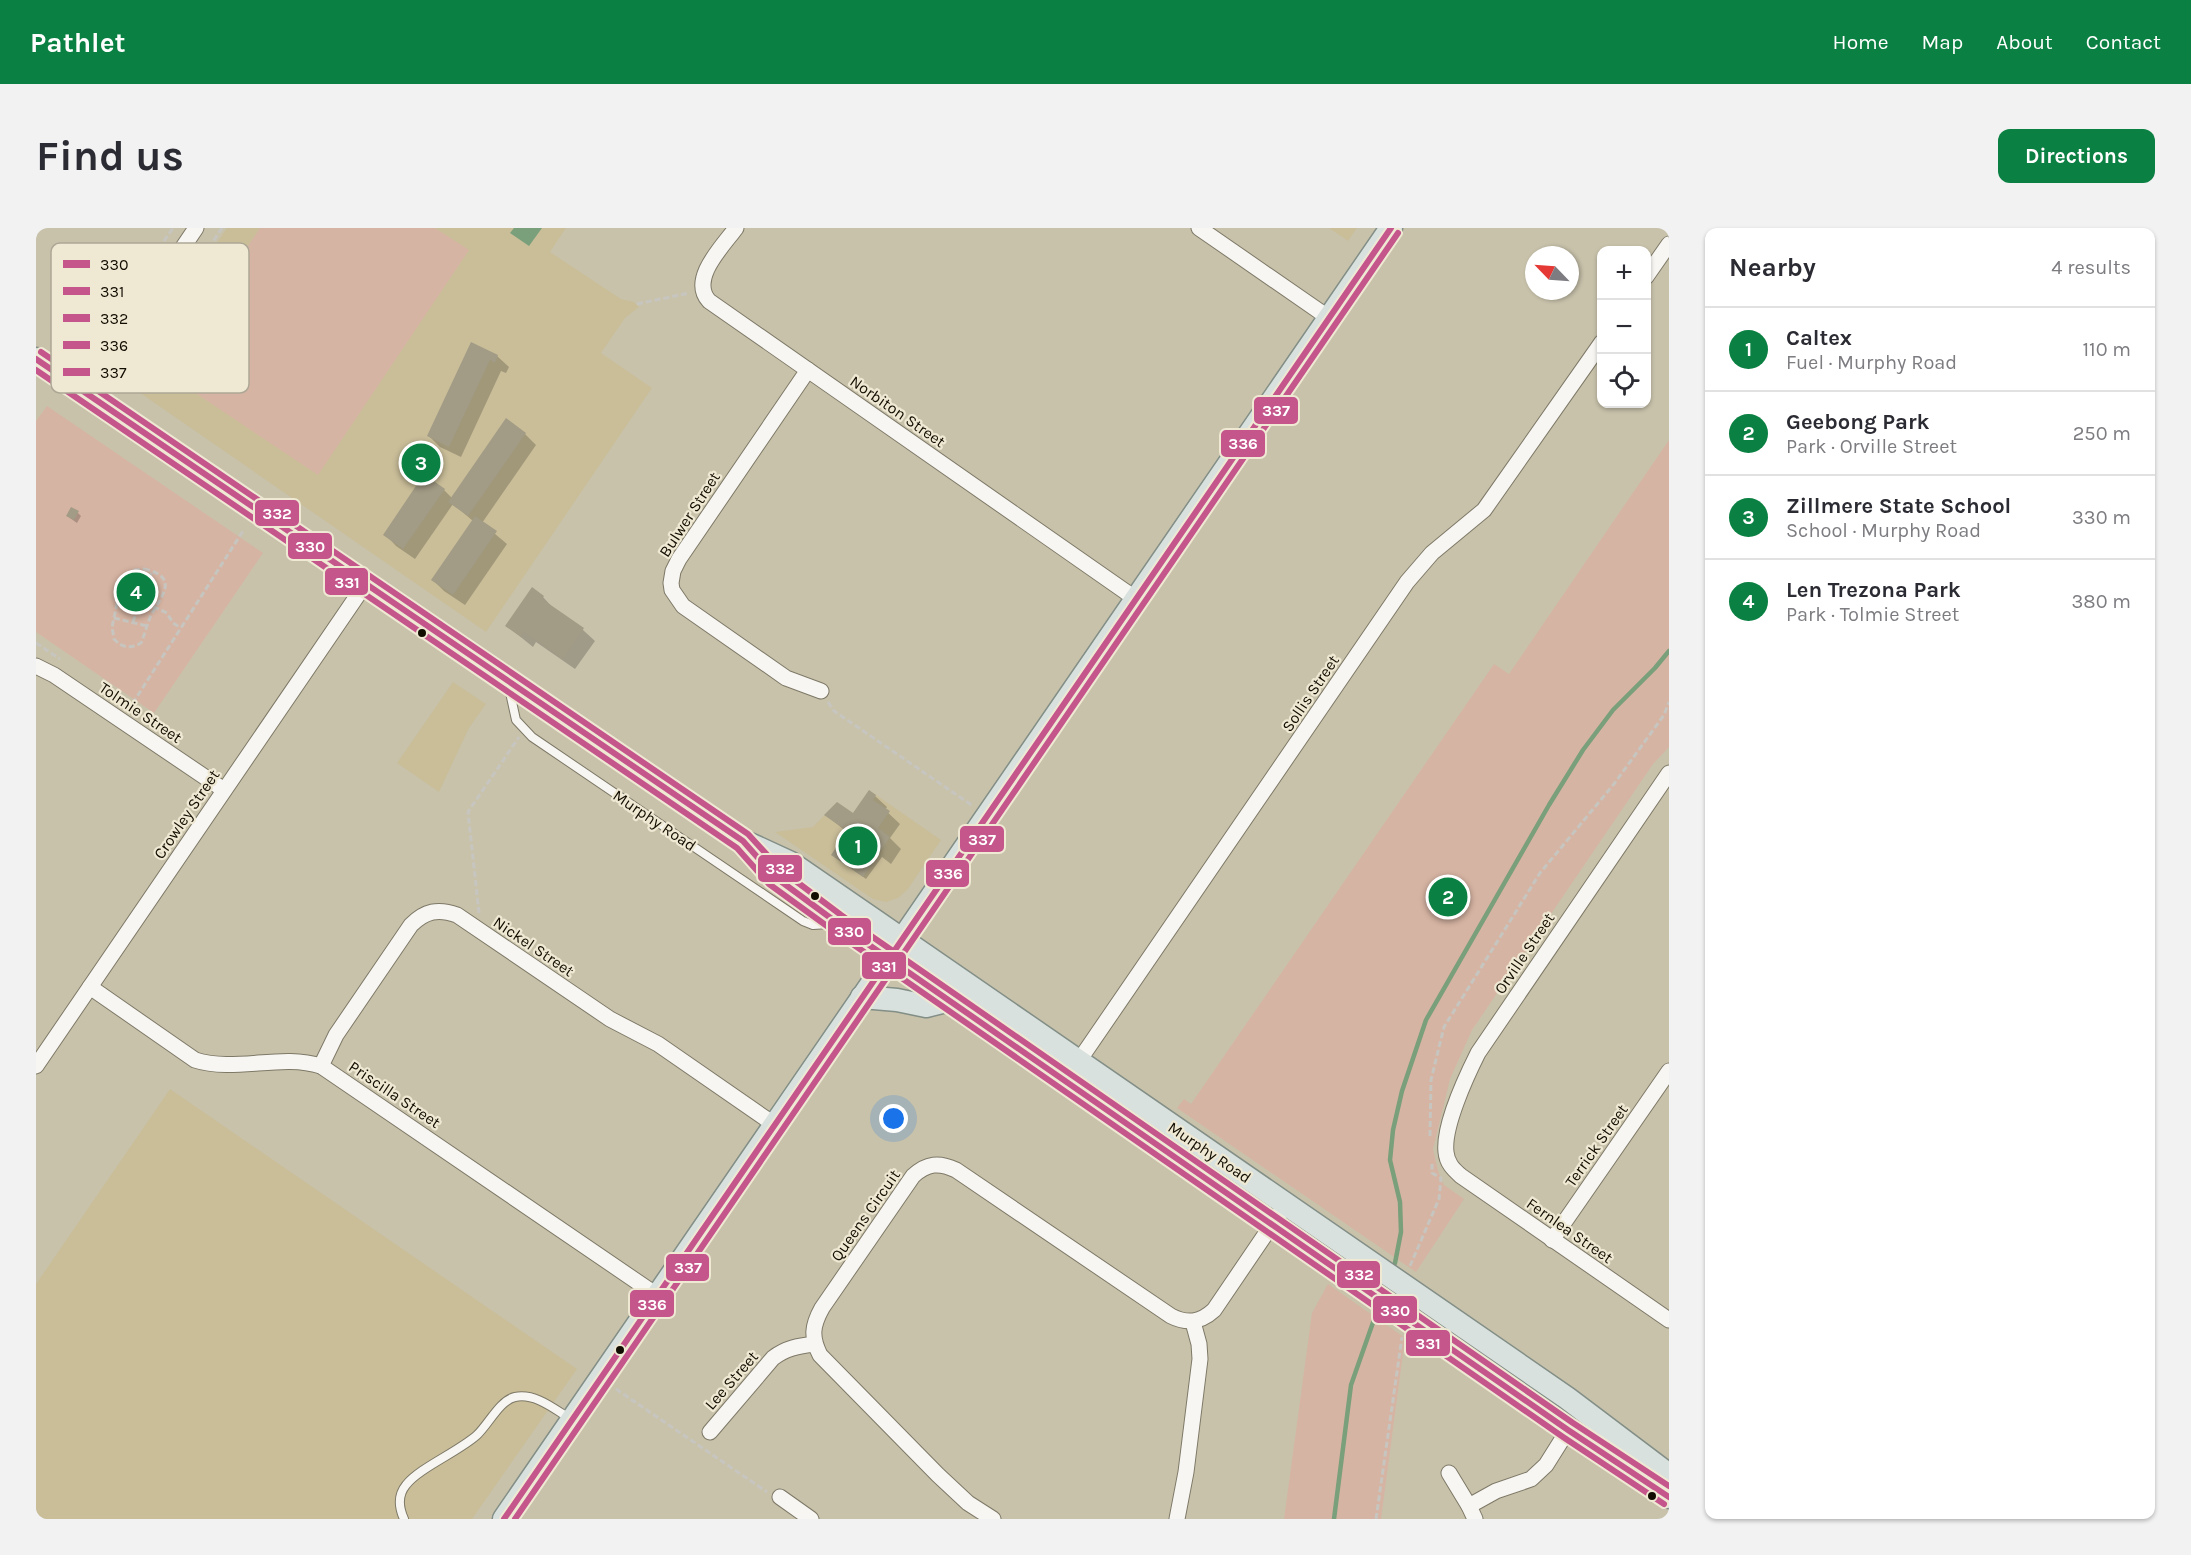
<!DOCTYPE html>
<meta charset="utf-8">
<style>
body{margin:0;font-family:Karla,sans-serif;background:#f2f2f3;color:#2b2b33}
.controls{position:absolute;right:18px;top:18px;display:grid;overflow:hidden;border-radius:12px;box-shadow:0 2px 4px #0004}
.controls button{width:54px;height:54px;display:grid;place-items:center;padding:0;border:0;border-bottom:2px solid #e1e1e2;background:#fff;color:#2b2b33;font:30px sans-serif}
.compass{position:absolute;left:1489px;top:18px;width:54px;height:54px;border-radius:50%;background:#fff;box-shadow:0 2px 4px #0004;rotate:295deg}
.you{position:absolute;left:858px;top:891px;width:21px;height:21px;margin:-15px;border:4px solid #fff;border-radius:50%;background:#1a73e8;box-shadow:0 0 0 9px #1a73e833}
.badge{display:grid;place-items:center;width:39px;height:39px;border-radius:50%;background:#0b8043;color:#fff;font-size:20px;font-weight:700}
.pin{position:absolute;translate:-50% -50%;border:3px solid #fff;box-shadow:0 2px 6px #0006}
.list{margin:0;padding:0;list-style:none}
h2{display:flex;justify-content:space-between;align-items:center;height:78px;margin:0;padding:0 24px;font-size:26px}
h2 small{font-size:20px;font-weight:400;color:#7c7c81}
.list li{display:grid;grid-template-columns:39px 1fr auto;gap:18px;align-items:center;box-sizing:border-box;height:84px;padding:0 24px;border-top:2px solid #e1e1e2}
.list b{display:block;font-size:22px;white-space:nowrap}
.list p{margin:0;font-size:20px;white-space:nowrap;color:#7c7c81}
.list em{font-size:20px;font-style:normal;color:#7c7c81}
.icon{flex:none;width:33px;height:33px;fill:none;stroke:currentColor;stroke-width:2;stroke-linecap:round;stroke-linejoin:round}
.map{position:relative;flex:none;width:1633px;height:1291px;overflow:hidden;border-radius:12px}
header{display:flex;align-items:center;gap:36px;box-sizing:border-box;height:84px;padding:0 30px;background:#0b8043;color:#fff}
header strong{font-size:28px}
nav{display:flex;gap:33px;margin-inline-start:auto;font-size:21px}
.intro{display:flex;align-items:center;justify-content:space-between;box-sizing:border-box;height:144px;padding:0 36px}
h1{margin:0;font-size:42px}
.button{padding:15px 27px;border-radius:12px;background:#0b8043;color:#fff;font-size:21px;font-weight:700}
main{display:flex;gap:36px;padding:0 36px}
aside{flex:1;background:#fff;border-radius:12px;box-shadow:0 2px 4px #0004}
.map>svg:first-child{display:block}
.built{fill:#cabe99}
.green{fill:#d6b4a3}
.water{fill:#7a9f7b}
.shadow{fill:#0003}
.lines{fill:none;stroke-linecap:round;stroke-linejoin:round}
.stream{stroke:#7a9f7b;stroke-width:4.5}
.building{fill:#a29b85}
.lane-casing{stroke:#7e7967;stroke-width:10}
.street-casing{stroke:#7e7967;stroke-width:17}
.primary-casing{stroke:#828e86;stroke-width:25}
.path{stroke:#c7c5bf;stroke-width:3;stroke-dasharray:6 3;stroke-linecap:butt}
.lane{stroke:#f7f6f2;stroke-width:8}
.street{stroke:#f7f6f2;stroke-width:15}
.primary{stroke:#d9e1de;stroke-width:22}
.bus-1-casing{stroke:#efe9d4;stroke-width:10}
.bus-2-casing{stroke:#efe9d4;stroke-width:10}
.bus-3-casing{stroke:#efe9d4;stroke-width:10}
.bus-4-casing{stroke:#efe9d4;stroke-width:10}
.bus-5-casing{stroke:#efe9d4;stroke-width:10}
.bus-1{stroke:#c4568c;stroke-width:6}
.bus-2{stroke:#c4568c;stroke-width:6}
.bus-3{stroke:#c4568c;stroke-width:6}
.bus-4{stroke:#c4568c;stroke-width:6}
.bus-5{stroke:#c4568c;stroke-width:6}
.bus-dot{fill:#120d01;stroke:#efe9d4;stroke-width:2}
.labels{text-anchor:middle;stroke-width:4.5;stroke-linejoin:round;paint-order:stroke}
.street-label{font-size:16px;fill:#120d01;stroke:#efe9d4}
.key{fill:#efe9d4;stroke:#ada795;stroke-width:1.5}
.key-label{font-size:16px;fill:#120d01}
.line-badge{stroke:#efe9d4;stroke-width:2}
.badge-label{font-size:16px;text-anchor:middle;font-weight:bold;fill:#fff}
</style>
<header>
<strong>Pathlet</strong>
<nav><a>Home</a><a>Map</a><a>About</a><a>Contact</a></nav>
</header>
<div class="intro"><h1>Find us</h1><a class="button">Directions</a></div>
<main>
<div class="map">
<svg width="1633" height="1291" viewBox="0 0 1633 1291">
<rect width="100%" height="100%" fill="#c8c2ab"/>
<g class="built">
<polygon points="191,0 530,0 514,24 585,71 598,74 603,79 589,90 565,125 616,160 450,404 97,160 92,144"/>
<polygon points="1293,0 1321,0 1312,13"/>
<polygon points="417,454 450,476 433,500 403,564 361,535"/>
<polygon points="833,562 905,612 872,661 862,670 850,674 837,671 739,604 777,599 801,574 817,585"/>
<polygon points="134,861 541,1141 436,1291 0,1291 0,1056"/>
</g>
<g class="green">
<polygon points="224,0 399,0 433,22 282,247 128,144"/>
<polygon points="11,178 227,325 118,485 0,404 0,193"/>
<polygon points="1633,212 1633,519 1617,536 1436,802 1414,851 1397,921 1402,943 1408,957 1428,971 1380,1044 1141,880 1148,871 1155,876 1458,436 1473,446"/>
<polygon points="1292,1056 1369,1110 1345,1291 1248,1291 1276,1085"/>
</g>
<polygon class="water" points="478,0 506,0 493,18 474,5"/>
<g class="shadow">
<polygon points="436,116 461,128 473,139 470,145 465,143 425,229 404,219 393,208"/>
<polygon points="489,206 500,217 446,295 471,316 429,377 408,363 397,352 437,293 417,276 379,331 360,318 349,306 408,262 416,270"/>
<polygon points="42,285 45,288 41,295 31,288"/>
<polygon points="507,369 518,381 547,402 559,413 539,441 500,414 497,419 471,398"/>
<polygon points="839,568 851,579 849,582 864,596 854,610 865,621 855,636 846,629 830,651 797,627 812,605 790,587 818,587"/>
</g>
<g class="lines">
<g class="stream">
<polyline points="1359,1035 1365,1004 1364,974 1354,932 1357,902 1366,863 1390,792 1513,577 1547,522 1577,482 1619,440 1633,423"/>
<polyline points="1298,1291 1315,1157 1340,1086"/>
</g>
</g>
<g class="building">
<polygon points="435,114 462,127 459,135 454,132 413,219 391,208"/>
<polygon points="470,190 490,205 432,288 412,274"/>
<polygon points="388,246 409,261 367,321 347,307"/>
<polygon points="35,279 43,283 38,292 30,288"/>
<polygon points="439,288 461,303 417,367 395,352"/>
<polygon points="496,359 508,368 506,371 548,400 527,431 488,404 485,409 469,398"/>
<polygon points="833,562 840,567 837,572 854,583 842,600 854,609 827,649 795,627 811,603 788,587 801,574 817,585"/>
</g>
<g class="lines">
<defs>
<g id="lane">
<polyline points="473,460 480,492 496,509 767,693 777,697 793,696"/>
<path d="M368,1291C363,1280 361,1268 370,1257C383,1240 422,1224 441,1207C452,1197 464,1172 479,1169C499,1165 517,1180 533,1190"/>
</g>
<g id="street">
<path d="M700,0C687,18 653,51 673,73L1100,371"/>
<polyline points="1163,0 1293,90"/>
<polyline points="1610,49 1633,16"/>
<polyline points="772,142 643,331 637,343 635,355 636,362 647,378 750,450 785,463"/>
<polyline points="49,164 160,0"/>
<polyline points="0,438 18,447 188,562"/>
<path d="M1633,545L1442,825C1430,849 1407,899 1410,924C1411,935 1417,941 1425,948L1633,1092"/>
<path d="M54,759L159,832C199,845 245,825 285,838L622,1068"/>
<polyline points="0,838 330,355"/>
<path d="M285,838L300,807L375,697C389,683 402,680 421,687L574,791L622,816L739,897"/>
<polyline points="1038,840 1371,354 1396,325 1448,282 1566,114"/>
<polyline points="1516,1012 1633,843"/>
<path d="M674,1204L737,1130C750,1120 762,1118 779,1116"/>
<polyline points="1413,1245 1433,1278 1439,1291"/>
<polyline points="744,1269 775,1291"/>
<polyline points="1433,1278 1460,1263 1495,1251 1510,1237 1532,1202"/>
<path d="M957,1291L932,1275L902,1247L784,1127C775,1109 776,1098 786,1080L877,948C891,935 903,934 920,942L1135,1088C1151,1096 1164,1095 1178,1082L1250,976"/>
<polyline points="1141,1291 1150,1244 1164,1131 1163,1116 1157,1094"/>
</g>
<g id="primary">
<polyline points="0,131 707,613 755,635 835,690 1531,1170 1633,1247"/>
<polyline points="714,621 739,649 800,694 1532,1202 1633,1269"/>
<polyline points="826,769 861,772 890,778 914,772"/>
<polyline points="468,1291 1355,0"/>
</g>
</defs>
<use href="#lane" class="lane-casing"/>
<use href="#street" class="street-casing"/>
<use href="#primary" class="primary-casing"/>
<g class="path">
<polyline points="601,76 653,65"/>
<polyline points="30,122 51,120 61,109 137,0"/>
<polyline points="91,142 94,164"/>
<polyline points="82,154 186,0"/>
<path d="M108,341C144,349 126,367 115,387C111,396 109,406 105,415C95,421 86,420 78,411L76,399L86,353L92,345L98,342Z"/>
<polyline points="106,367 116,343"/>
<polyline points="109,375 131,385 137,395 145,400"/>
<polyline points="78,390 111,398"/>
<polyline points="97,394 103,377 99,373 102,367 107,368 110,372 109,375 103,377"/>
<polyline points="0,415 24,431"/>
<polyline points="792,474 798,483 937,578"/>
<polyline points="90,475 95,478 207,303"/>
<polyline points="443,685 432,584 483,509"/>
<polyline points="1394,908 1395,852 1408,799 1504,645 1578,556 1628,487 1633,474"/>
<polyline points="1374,1038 1403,971 1405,950 1396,945 1396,936"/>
<polyline points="580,1161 731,1264"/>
<polyline points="1340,1291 1366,1109"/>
</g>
<use href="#lane" class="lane"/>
<use href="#street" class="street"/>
<use href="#primary" class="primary"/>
<defs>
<polyline id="bus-1" points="0,131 707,613 739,649 800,694 1532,1202 1633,1269"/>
<polyline id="bus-2" points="0,142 701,620 733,656 795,701 1527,1209 1628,1276"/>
<polyline id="bus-3" points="5,124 712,606 745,642 805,687 1537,1195 1633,1258"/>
<polyline id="bus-4" points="468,1291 1355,0"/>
<polyline id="bus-5" points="479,1291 1362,5"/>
</defs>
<use href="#bus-1" class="bus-1-casing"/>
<use href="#bus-2" class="bus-2-casing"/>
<use href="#bus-3" class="bus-3-casing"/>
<use href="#bus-4" class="bus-4-casing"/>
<use href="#bus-5" class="bus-5-casing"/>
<use href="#bus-1" class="bus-1"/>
<use href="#bus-2" class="bus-2"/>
<use href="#bus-3" class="bus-3"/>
<use href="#bus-4" class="bus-4"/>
<use href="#bus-5" class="bus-5"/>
</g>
<g class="bus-dot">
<circle cx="386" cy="405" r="5"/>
<circle cx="779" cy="668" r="5"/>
<circle cx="584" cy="1122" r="5"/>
<circle cx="1616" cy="1268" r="5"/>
</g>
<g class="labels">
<g class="street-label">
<text transform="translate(862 183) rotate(35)" y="6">Norbiton Street</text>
<text transform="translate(653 286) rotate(-57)" y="6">Bulwer Street</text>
<text transform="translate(1274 465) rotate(-56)" y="6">Sollis Street</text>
<text transform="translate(105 484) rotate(34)" y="6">Tolmie Street</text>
<text transform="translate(150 586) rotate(-56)" y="6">Crowley Street</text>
<text transform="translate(619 592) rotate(34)" y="6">Murphy Road</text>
<text transform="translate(498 718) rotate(34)" y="6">Nickel Street</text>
<text transform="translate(1488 725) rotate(-56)" y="6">Orville Street</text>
<text transform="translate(359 866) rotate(34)" y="6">Priscilla Street</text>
<text transform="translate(1560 917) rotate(-55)" y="6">Terrick Street</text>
<text transform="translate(1174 924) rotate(34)" y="6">Murphy Road</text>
<text transform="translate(829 987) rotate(-55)" y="6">Queens Circuit</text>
<text transform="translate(1534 1002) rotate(35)" y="6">Fernlea Street</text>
<text transform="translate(695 1152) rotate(-49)" y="6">Lee Street</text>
</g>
</g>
<rect x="15" y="15" width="198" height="150" rx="9" class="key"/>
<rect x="27" y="32" width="27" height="8" fill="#c4568c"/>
<rect x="27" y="59" width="27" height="8" fill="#c4568c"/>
<rect x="27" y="86" width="27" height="8" fill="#c4568c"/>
<rect x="27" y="113" width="27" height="8" fill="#c4568c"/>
<rect x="27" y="140" width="27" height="8" fill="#c4568c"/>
<g class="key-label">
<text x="64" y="42">330</text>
<text x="64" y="69">331</text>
<text x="64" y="96">332</text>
<text x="64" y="123">336</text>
<text x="64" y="150">337</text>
</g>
<g class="line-badge">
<rect x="1217" y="168" width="46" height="29" rx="6" fill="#c4568c"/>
<rect x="1184" y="201" width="46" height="29" rx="6" fill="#c4568c"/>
<rect x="218" y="271" width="46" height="28" rx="6" fill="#c4568c"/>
<rect x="251" y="304" width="46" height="28" rx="6" fill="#c4568c"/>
<rect x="288" y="339" width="45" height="29" rx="6" fill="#c4568c"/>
<rect x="923" y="597" width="46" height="28" rx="6" fill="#c4568c"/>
<rect x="721" y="626" width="46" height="29" rx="6" fill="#c4568c"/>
<rect x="889" y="631" width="45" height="29" rx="6" fill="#c4568c"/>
<rect x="791" y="689" width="45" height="29" rx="6" fill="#c4568c"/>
<rect x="825" y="723" width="46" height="29" rx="6" fill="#c4568c"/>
<rect x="629" y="1025" width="45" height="29" rx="6" fill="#c4568c"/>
<rect x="1300" y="1032" width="45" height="29" rx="6" fill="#c4568c"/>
<rect x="593" y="1061" width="46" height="29" rx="6" fill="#c4568c"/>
<rect x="1336" y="1067" width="46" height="29" rx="6" fill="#c4568c"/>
<rect x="1369" y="1101" width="46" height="28" rx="6" fill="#c4568c"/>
</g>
<g class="badge-label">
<text x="1240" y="188">337</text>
<text x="1207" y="221">336</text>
<text x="241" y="291">332</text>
<text x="274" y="324">330</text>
<text x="311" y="360">331</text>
<text x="946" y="617">337</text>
<text x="744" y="646">332</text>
<text x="912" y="651">336</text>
<text x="813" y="709">330</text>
<text x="848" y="744">331</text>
<text x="652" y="1045">337</text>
<text x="1323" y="1052">332</text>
<text x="616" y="1082">336</text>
<text x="1359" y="1088">330</text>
<text x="1392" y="1121">331</text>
</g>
</svg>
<div class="controls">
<button>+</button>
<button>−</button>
<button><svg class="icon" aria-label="locate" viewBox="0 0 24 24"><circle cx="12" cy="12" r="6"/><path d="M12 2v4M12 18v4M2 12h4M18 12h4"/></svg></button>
</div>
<svg class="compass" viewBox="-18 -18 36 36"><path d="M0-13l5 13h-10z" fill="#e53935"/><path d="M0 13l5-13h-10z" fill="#7c7c81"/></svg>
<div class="you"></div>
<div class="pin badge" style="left:822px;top:618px">1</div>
<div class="pin badge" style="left:1412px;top:669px">2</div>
<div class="pin badge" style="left:385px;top:235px">3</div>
<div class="pin badge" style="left:100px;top:364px">4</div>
</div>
<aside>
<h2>Nearby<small>4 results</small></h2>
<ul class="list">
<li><span class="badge">1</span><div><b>Caltex</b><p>Fuel · Murphy Road</p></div><em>110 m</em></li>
<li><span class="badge">2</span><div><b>Geebong Park</b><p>Park · Orville Street</p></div><em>250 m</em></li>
<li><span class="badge">3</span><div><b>Zillmere State School</b><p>School · Murphy Road</p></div><em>330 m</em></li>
<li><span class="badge">4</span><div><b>Len Trezona Park</b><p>Park · Tolmie Street</p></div><em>380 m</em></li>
</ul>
</aside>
</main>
